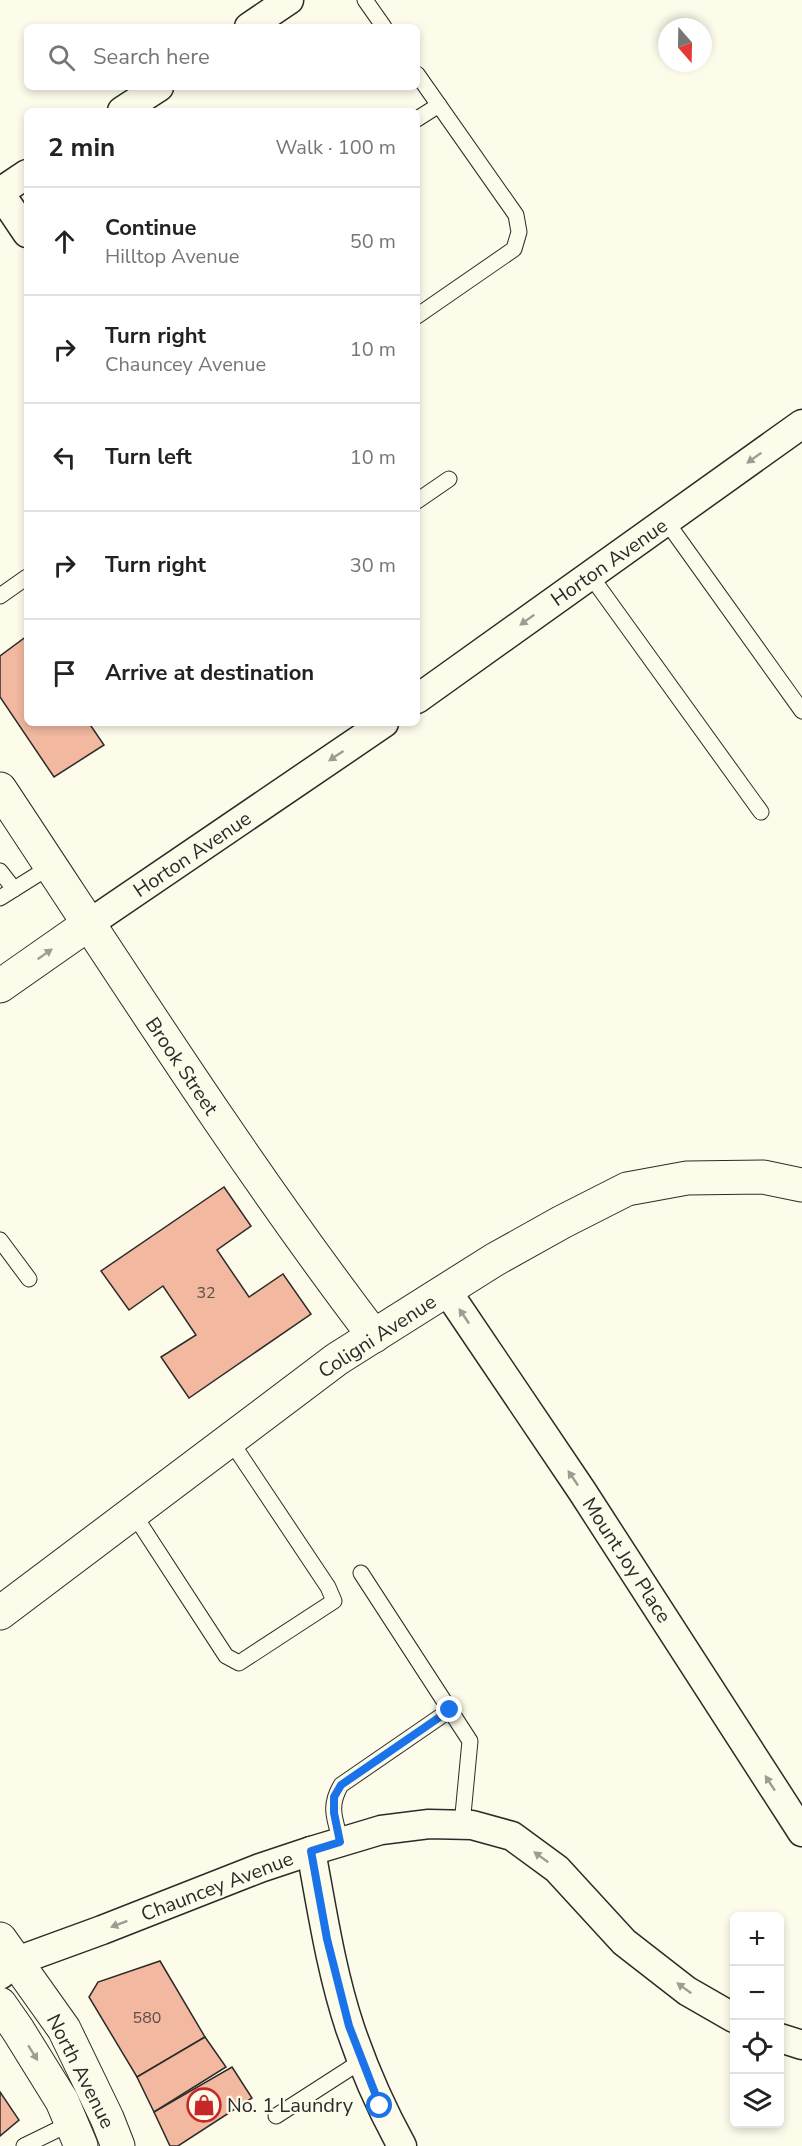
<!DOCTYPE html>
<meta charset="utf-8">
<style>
body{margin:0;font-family:"Nunito Sans",sans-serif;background:#f2f2f2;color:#222}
.controls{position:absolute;right:18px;bottom:18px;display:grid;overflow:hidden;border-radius:9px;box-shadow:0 3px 9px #0003}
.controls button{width:54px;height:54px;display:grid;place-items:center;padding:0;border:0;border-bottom:2px solid #e0e0e0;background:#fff;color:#222;font:30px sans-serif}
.compass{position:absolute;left:658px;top:18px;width:54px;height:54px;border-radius:50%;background:#fff;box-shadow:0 3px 9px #0003;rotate:160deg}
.stop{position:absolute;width:18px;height:18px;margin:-14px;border:4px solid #1a73e8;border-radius:50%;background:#fff}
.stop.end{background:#1a73e8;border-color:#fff;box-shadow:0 2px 6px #0008}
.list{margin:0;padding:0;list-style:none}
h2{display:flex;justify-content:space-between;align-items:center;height:78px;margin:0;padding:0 24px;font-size:26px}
h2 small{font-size:20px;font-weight:400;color:#767676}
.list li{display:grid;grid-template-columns:39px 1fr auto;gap:18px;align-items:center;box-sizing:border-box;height:108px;padding:0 24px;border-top:2px solid #e0e0e0}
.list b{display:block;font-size:22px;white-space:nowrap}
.list p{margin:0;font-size:20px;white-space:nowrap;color:#767676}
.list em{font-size:20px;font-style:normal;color:#767676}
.icon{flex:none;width:33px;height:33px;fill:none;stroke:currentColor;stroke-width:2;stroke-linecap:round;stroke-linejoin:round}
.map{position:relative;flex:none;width:802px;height:2146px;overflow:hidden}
.search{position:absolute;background:#fff;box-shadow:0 3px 9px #0003;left:24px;top:24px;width:396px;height:66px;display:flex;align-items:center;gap:15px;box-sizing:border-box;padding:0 21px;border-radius:9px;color:#767676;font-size:22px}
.panel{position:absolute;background:#fff;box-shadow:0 3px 9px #0003;left:24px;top:108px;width:396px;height:618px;border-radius:9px}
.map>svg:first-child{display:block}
.building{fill:#f2b8a0;stroke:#2b2b2b;stroke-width:1.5}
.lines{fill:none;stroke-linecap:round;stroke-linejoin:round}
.service-casing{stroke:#2b2b2b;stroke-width:17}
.minor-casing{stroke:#2b2b2b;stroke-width:31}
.tertiary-casing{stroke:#2b2b2b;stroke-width:35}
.primary-casing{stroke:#2b2b2b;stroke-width:35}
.service{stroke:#fdfbea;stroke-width:15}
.minor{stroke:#fdfbea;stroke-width:28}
.tertiary{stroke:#fdfbea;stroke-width:33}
.primary{stroke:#fdfbea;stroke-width:33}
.oneway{fill:#9e9d94}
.route{stroke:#1a73e8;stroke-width:8}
.labels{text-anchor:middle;stroke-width:4.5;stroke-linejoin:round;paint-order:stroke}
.number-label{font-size:16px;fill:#5d4e48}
.street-label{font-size:20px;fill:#2b2b2b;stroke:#fdfbea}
.poi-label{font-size:20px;fill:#2b2b2b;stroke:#fdfbea;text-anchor:start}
</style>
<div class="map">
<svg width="802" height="2146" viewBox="0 0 802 2146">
<rect width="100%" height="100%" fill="#fdfbea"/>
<g class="building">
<polygon points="27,636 27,723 89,723 104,745 54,777 0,697 0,656"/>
<polygon points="224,1187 251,1226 217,1250 249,1297 283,1274 311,1314 189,1398 161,1357 196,1335 163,1286 129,1310 101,1271"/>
<polygon points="160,1961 205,2037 137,2077 89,1997 98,1982"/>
<polygon points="205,2037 226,2067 154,2112 137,2077"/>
<polygon points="232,2067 252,2098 178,2146 170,2146 154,2112"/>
<polygon points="0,2092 19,2120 0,2136"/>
</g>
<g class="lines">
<defs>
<g id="service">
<polyline points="365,0 384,27"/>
<polyline points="417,74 516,215 519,232 514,249 417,316"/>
<polyline points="417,119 439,105"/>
<polyline points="417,501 449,479"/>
<polyline points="666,521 802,711"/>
<polyline points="590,575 761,812"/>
<polyline points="0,596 27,577"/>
<polyline points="0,871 14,889"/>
<polyline points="0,898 51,866"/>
<polyline points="0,1240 29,1279"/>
<polyline points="133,1513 226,1656 239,1663 334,1601 328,1587 230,1440"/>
<polyline points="361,1573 470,1741 462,1825"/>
<path d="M341,1842C335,1819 328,1807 341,1785L450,1710"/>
<polyline points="276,2116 363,2060"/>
<polyline points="24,2146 71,2123"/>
</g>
<g id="minor">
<polyline points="249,27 289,0"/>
<polyline points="122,111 159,87"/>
<polyline points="0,192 27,174"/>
<polyline points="0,193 27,233"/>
<polyline points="417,699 802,424"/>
<polyline points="90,923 384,723"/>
<polyline points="447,1291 582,1491 802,1832"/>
<path d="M311,1851C322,1910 331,1971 350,2028C364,2069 381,2108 402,2146"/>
<polyline points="0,1975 17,1961 102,1930 260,1868 311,1851 381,1830 429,1824 472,1825 512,1836 557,1869 624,1942 687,1991 734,2018"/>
<polyline points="780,2038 802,2045"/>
</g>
<g id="tertiary">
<path d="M0,789C122,973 240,1160 374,1336"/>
<polyline points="0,986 90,923"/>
<polyline points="0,1613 337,1359 494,1260 562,1222 627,1189 687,1178 763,1177 802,1185"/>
</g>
<g id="primary">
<polyline points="0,1939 64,2029 107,2118 118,2146"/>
<polyline points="0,2004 18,2030 62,2101 81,2146"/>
</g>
</defs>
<use href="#service" class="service-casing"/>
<use href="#minor" class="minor-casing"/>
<use href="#tertiary" class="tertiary-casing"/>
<use href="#primary" class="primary-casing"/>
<use href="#service" class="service"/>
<use href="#minor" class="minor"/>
<use href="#tertiary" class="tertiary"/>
<use href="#primary" class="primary"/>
</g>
<defs><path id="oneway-solid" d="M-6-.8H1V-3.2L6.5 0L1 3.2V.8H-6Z" transform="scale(1.5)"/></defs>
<g class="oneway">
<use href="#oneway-solid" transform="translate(754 458) rotate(144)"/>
<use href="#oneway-solid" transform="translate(527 620) rotate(144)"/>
<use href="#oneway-solid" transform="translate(336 756) rotate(146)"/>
<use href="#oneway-solid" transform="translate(45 954) rotate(-35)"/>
<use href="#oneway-solid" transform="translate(464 1316) rotate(-124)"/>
<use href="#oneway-solid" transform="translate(573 1478) rotate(-124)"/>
<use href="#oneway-solid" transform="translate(770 1783) rotate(-123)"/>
<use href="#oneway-solid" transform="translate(541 1857) rotate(-144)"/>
<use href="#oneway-solid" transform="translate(119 1924) rotate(159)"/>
<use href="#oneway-solid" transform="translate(684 1988) rotate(-144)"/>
<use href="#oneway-solid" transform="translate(33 2053) rotate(58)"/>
</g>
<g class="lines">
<polyline class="route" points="380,2106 349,2026 327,1939 311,1851 340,1842 334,1813 334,1797 341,1785 450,1710"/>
</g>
<defs>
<symbol id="shop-ring" viewBox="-11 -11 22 22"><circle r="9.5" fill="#fdfbea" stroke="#c62828" stroke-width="1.5"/><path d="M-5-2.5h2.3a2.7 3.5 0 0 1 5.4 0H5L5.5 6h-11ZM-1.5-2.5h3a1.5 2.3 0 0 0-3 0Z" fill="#c62828"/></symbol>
</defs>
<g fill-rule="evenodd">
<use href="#shop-ring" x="185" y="2086" width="38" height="38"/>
</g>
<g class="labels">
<g class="number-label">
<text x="206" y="1298">32</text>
<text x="147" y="2023">580</text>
</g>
<g class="street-label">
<text transform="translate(609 562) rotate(-35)" y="7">Horton Avenue</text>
<text transform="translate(192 854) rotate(-34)" y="7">Horton Avenue</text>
<text transform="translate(182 1066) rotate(56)" y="7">Brook Street</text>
<text transform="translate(377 1336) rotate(-33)" y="7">Coligni Avenue</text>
<text transform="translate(627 1560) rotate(57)" y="7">Mount Joy Place</text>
<text transform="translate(217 1886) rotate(-21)" y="7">Chauncey Avenue</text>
<text transform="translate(81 2071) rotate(63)" y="7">North Avenue</text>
</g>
<g class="poi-label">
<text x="227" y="2112">No. 1 Laundry</text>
</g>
</g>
</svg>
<div class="controls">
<button>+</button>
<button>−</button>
<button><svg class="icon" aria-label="locate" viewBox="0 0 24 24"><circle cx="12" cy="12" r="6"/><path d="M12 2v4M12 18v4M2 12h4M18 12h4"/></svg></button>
<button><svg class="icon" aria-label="layers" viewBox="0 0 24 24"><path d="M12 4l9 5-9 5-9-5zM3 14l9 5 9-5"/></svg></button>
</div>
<svg class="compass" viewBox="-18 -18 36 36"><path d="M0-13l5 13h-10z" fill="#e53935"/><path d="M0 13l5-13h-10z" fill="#767676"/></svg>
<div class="stop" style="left:380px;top:2106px"></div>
<div class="stop end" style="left:450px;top:1710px"></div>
<div class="search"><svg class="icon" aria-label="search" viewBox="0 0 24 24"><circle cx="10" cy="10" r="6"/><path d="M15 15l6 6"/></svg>Search here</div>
<section class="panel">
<h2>2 min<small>Walk · 100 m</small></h2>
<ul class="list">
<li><svg class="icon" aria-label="ahead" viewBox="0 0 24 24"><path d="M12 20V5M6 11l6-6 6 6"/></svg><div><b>Continue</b><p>Hilltop Avenue</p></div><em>50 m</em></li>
<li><svg class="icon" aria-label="right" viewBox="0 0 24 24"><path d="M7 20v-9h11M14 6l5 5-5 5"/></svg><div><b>Turn right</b><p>Chauncey Avenue</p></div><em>10 m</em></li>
<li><svg class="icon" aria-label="left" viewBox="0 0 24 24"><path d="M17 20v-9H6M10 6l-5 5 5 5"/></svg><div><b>Turn left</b></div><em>10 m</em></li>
<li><svg class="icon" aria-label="right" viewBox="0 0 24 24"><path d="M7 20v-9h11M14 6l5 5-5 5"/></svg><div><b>Turn right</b></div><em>30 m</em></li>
<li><svg class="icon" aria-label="arrive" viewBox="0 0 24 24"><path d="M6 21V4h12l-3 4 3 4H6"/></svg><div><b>Arrive at destination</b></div></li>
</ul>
</section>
</div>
